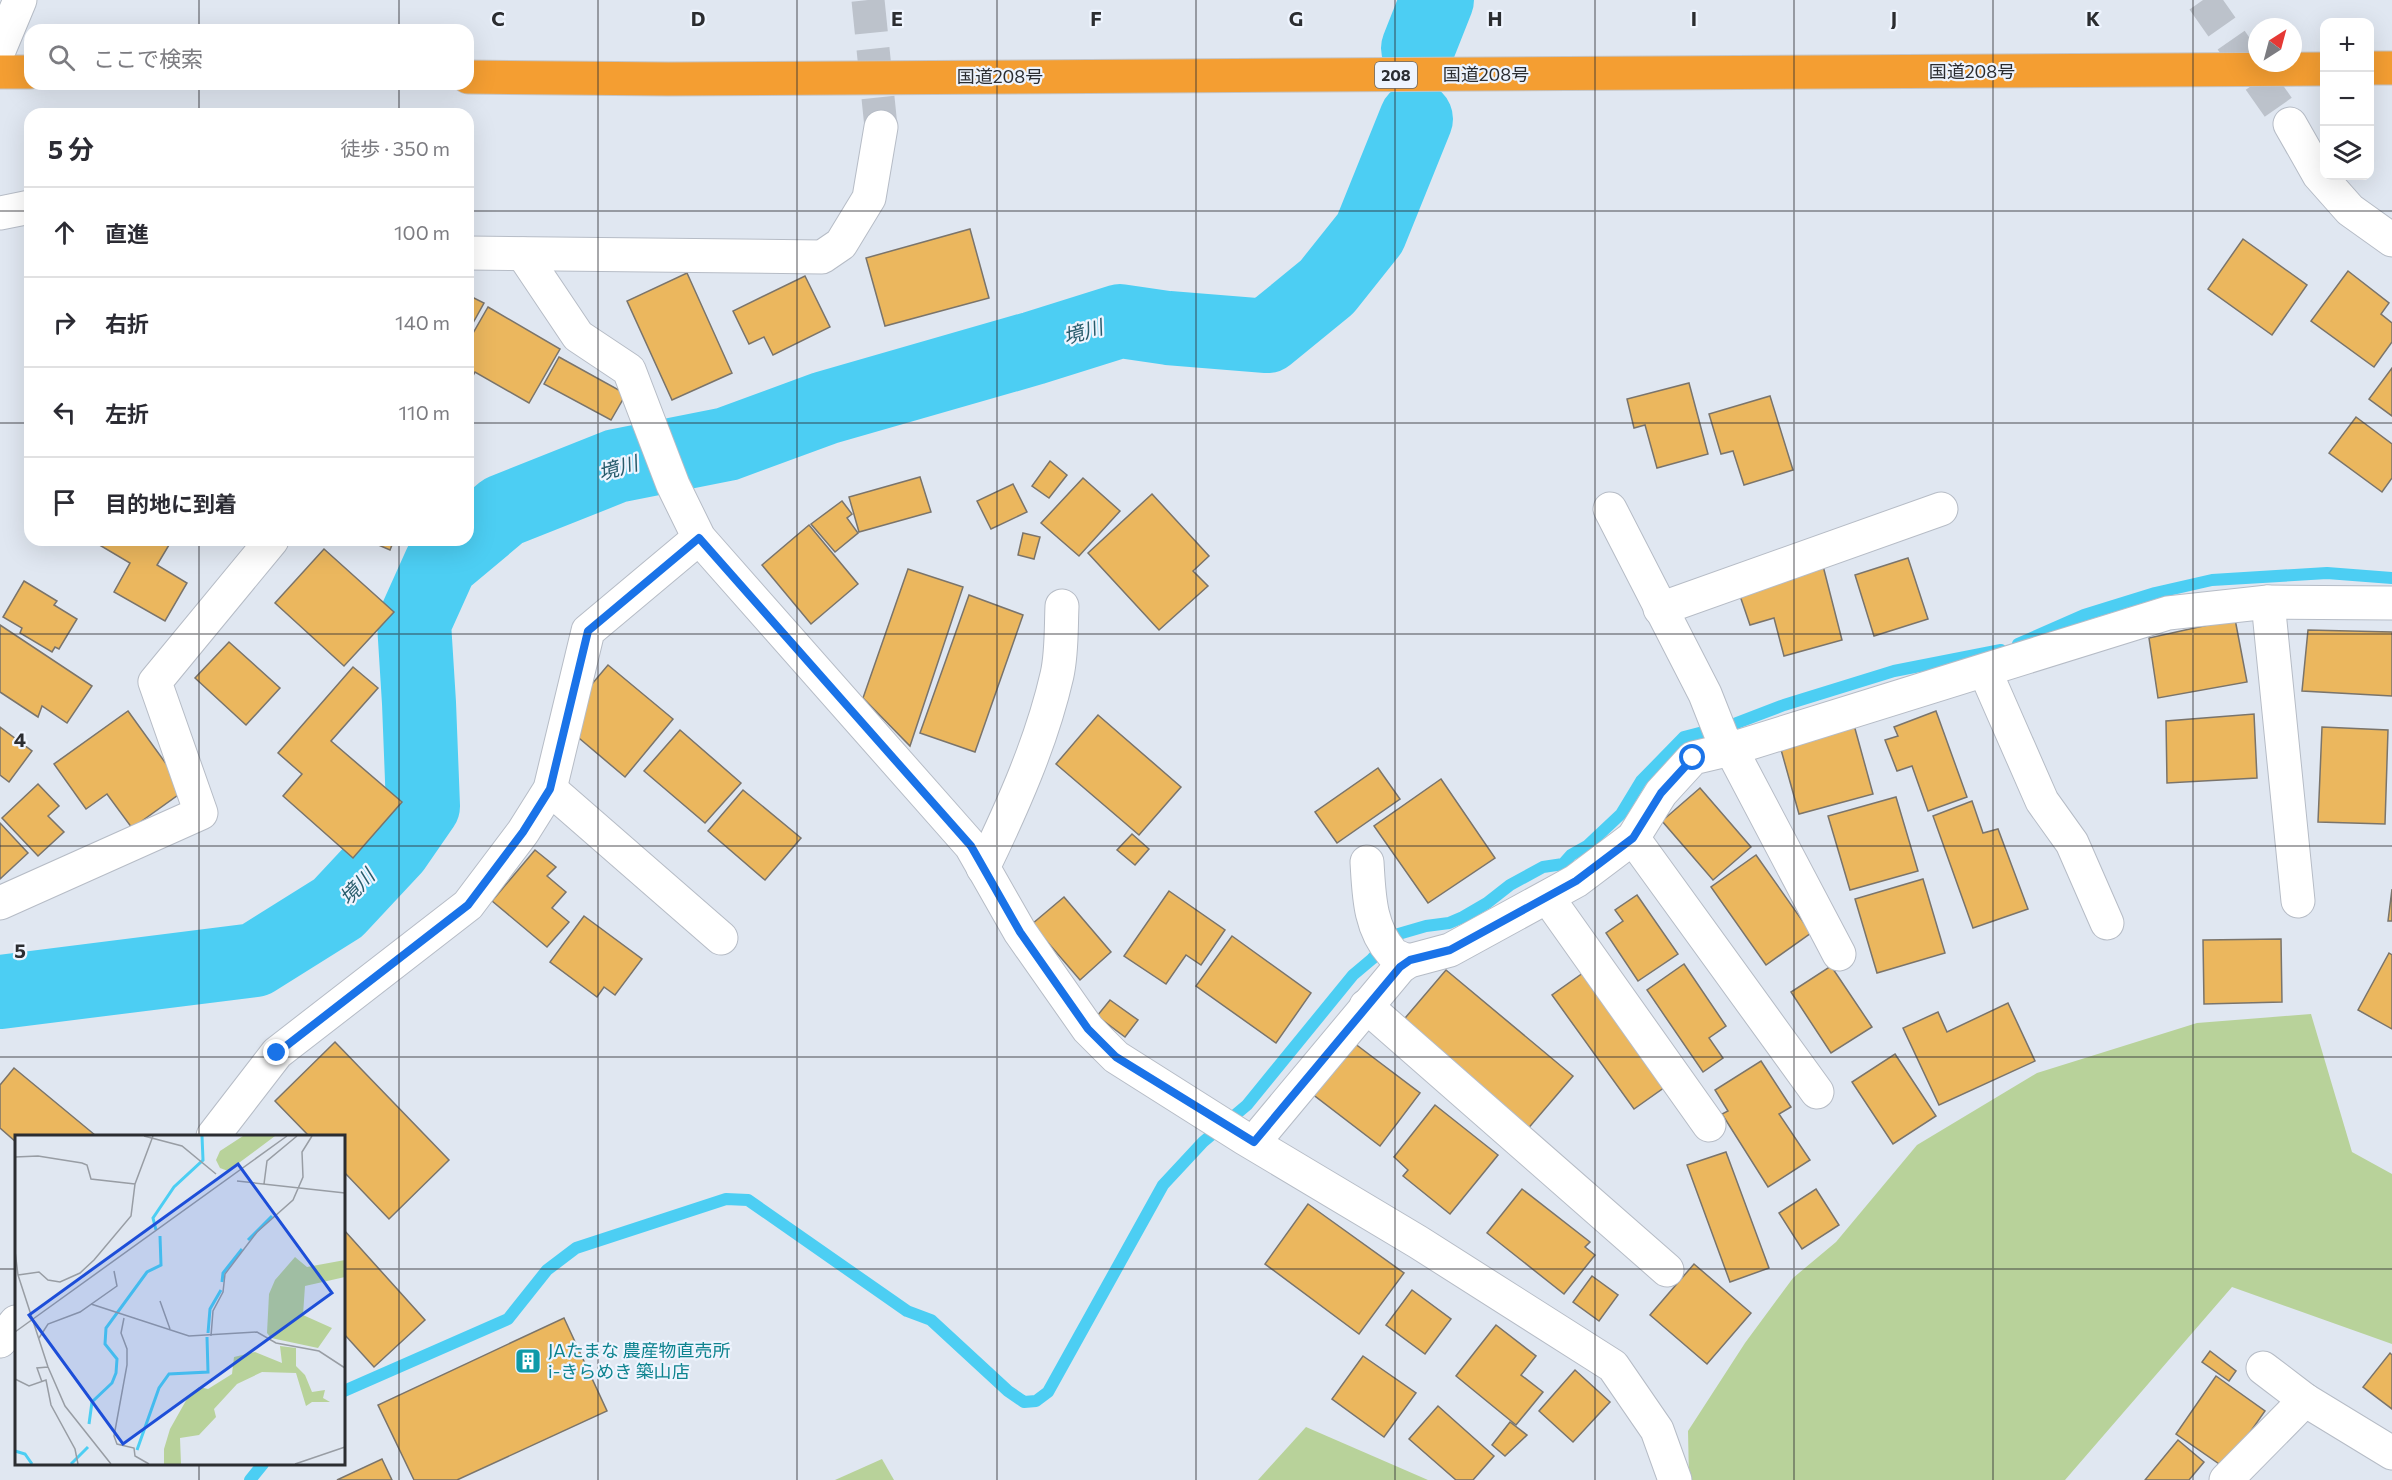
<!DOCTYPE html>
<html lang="ja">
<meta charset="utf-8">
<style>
body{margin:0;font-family:Commissioner,"Noto Sans JP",sans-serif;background:#f7f7f7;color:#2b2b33}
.controls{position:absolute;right:18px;top:18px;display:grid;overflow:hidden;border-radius:12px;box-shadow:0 6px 24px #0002}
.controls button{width:54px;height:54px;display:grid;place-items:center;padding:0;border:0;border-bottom:2px solid #e1e1e2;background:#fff;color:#2b2b33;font:30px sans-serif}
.compass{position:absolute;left:2248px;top:18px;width:54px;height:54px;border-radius:50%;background:#fff;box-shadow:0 6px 24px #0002;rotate:36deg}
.stop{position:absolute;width:18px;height:18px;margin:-14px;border:4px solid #1a73e8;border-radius:50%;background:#fff}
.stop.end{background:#1a73e8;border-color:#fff;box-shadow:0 2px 6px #0008}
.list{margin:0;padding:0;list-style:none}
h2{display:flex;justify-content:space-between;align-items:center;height:78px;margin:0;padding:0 24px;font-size:26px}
h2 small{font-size:20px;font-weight:400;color:#7c7c81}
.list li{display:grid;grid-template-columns:39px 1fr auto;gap:18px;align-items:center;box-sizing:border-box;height:90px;padding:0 24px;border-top:2px solid #e1e1e2}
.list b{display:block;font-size:22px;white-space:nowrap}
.list em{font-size:20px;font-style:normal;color:#7c7c81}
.icon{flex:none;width:33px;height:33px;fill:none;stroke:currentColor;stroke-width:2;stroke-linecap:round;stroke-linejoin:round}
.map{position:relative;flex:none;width:2392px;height:1480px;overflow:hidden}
.search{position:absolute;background:#fff;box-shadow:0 6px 24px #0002;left:24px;top:24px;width:450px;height:66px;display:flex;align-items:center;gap:15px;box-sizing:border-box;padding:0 21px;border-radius:18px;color:#7c7c81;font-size:22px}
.panel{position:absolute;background:#fff;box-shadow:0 6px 24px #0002;left:24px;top:108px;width:450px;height:438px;border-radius:18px}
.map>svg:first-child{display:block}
.green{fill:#b8d29a}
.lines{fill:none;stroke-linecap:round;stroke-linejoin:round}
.stream{stroke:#4ccef3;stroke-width:12}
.river{stroke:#4ccef3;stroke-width:74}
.building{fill:#ebb75e;stroke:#7a746b;stroke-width:1.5}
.minor-tunnel{stroke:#bcc2cb;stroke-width:33;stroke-dasharray:33 16;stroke-linecap:butt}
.minor-casing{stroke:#b6bcc6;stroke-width:35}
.highway-casing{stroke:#c4c4c5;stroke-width:35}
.minor{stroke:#fff;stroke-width:33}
.highway{stroke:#f49e32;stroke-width:33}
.route{stroke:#1a73e8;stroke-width:8}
.grid{fill:none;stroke:#2b2d31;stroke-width:1.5;stroke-opacity:0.55}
.labels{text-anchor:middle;stroke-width:4.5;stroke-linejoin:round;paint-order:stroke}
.shield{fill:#eef4fe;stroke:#66696e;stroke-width:1.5}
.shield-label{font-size:16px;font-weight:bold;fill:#2b2d31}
.street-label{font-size:18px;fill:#2b2d31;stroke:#eef4fe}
.culture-label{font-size:18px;fill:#0d838f;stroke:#eef4fe;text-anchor:start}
.water-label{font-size:20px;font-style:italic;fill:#285c6c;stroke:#eef4fe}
.inset-river{fill:none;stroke:#4ccef3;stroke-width:3}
.inset-road{fill:none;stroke:#989da4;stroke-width:1.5}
.view{fill:#1d4ed8;fill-opacity:0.15;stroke:#1d4ed8;stroke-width:3}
.inset-edge{fill:none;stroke:#2b2d31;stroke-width:3}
.grid-label{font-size:20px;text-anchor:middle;font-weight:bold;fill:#2b2d31;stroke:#eef4fe;stroke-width:4.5;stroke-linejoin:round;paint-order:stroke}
</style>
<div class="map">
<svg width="2392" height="1480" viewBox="0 0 2392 1480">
<rect width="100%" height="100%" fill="#e0e7f1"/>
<g class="green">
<polygon points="2311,1014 2352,1152 2392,1174 2392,1344 2232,1287 2065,1480 1689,1480 1688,1431 1745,1343 1793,1278 1836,1242 1917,1145 2037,1073 2197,1023"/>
<polygon points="1306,1427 1428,1480 1258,1480"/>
<polygon points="882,1459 894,1480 835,1480"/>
</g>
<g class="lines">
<g class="stream">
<polyline points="2018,644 2084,615 2155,593 2212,580 2327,573 2392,578"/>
<polyline points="344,1391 508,1319 547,1270 576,1248 726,1199 748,1200 907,1311 931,1320 1008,1391 1024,1402 1036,1401 1048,1392 1163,1185 1203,1142 1247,1105 1353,975 1372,959 1395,935 1426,926 1449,923 1463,917 1487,903 1510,885 1543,867 1563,864 1571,855 1587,846 1621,814 1641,781 1684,737 1734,724 1784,705 1894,671 2001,650"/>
<polyline points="250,1480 263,1464"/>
</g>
<g class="river">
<polyline points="1418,48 1437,0"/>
<polyline points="0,992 255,960 338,908 394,848 423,806 419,703 414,623 441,563 503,511 616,466 727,444 825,408 1034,348 1120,321 1168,328 1267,336 1327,287 1370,233 1416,119"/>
</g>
</g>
<g class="building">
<polygon points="970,229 989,298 885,326 866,258"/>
<polygon points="2243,239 2307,285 2272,335 2208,289"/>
<polygon points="2348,271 2389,303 2381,314 2392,323 2392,342 2374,367 2311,321"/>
<polygon points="687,273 732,373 672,400 627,301"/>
<polygon points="805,276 830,327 773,355 764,337 749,344 733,311"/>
<polygon points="468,295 484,303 468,332"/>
<polygon points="488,307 560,349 529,403 475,372 470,382 468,381 468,342"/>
<polygon points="559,357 626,394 611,420 544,384"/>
<polygon points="2392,368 2392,416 2369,399"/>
<polygon points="1689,383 1708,454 1657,468 1645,425 1634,428 1627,399"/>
<polygon points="1770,396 1793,470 1744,485 1733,451 1721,454 1709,414"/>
<polygon points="2356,417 2392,444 2392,478 2382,492 2329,453"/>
<polygon points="1050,461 1067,475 1049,498 1032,486"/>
<polygon points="920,477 931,512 859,532 849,497"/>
<polygon points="1083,478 1120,511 1079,556 1041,523"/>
<polygon points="1013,484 1027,512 991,529 977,501"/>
<polygon points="1152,494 1209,556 1193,571 1208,586 1159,630 1088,553"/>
<polygon points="842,501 852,514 847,518 858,533 835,552 811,524"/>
<polygon points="809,525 858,584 811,624 762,565"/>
<polygon points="1023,533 1040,537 1034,559 1018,555"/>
<polygon points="91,540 172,540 157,565 187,583 165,621 114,592 130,563"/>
<polygon points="367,540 394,540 390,550"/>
<polygon points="324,549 394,612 344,666 275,603"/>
<polygon points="1821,558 1842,640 1784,656 1774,618 1750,625 1737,587"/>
<polygon points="1908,558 1928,619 1874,636 1855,575"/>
<polygon points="908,569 963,587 910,746 863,698"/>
<polygon points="24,581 57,601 54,605 77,619 59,649 55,647 52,652 20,633 22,628 3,617"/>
<polygon points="969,595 1023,615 975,752 920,733"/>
<polygon points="2235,619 2247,682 2158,698 2149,638"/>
<polygon points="0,625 92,686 67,723 42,706 38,717 0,692"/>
<polygon points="2308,630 2392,632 2392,696 2302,691"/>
<polygon points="229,642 280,688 246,725 195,678"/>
<polygon points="608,665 673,719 625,777 560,722"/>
<polygon points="353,667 378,688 331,741 402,802 353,858 283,796 302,774 278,753"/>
<polygon points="128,711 185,790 132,828 107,794 86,809 54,764"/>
<polygon points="1936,711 1967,797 1928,811 1912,766 1897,771 1885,740 1898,736 1894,727"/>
<polygon points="2254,714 2257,778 2167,783 2166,721"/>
<polygon points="1098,715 1181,787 1139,835 1056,764"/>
<polygon points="1854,725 1873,794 1799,814 1780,746"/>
<polygon points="0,727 32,751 9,782 0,775"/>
<polygon points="2322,727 2388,730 2385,824 2318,822"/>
<polygon points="680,730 741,783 705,823 644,771"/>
<polygon points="1378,768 1400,799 1337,843 1315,812"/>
<polygon points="1441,779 1495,858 1428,903 1374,826"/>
<polygon points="38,784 59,806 48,816 64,832 38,856 2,818"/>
<polygon points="1700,788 1751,847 1713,880 1662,821"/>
<polygon points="743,790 801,838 765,880 708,831"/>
<polygon points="1896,797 1918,871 1850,890 1828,816"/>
<polygon points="1972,801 1983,833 1998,829 2028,909 1973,928 1933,816"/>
<polygon points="0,823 28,853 0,879"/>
<polygon points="1132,834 1149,849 1135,865 1117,850"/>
<polygon points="535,850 556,867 547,876 566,892 552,908 569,922 547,947 492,901"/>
<polygon points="1756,855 1811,933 1766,965 1711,887"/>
<polygon points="1923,879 1945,953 1877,973 1855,899"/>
<polygon points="2392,889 2392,921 2388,921"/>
<polygon points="1169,891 1225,930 1201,965 1186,955 1166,984 1124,956"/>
<polygon points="1637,895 1678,954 1638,981 1606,933 1623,921 1615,910"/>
<polygon points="1064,897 1111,952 1080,980 1032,924"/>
<polygon points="584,916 642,959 615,995 604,987 597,997 550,962"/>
<polygon points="1232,936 1311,993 1276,1043 1196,986"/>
<polygon points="2281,939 2282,1002 2204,1004 2203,940"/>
<polygon points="2389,953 2392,955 2392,1029 2358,1010"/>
<polygon points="1684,964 1726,1026 1709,1038 1723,1058 1703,1072 1647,990"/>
<polygon points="1831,966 1872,1027 1831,1053 1791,992"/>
<polygon points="1590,968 1672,1082 1634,1109 1552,995"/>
<polygon points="1446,970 1573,1076 1526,1131 1400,1024"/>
<polygon points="1110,1000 1138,1020 1125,1037 1097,1016"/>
<polygon points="2008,1003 2035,1061 1939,1105 1903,1028 1938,1012 1947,1032"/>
<polygon points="1350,1040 1420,1093 1380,1146 1311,1093"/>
<polygon points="335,1042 449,1160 389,1219 344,1172 344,1136 309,1136 275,1101"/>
<polygon points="1895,1054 1936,1116 1893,1144 1852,1082"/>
<polygon points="1761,1061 1791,1107 1779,1114 1810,1160 1768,1187 1722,1114 1728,1111 1715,1090"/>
<polygon points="14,1068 95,1135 95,1136 16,1136 16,1142 0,1128 0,1085"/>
<polygon points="1435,1105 1498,1155 1450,1214 1403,1176 1408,1170 1394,1157"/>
<polygon points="1726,1152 1769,1268 1730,1282 1687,1165"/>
<polygon points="1522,1189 1590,1242 1585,1247 1595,1255 1564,1294 1487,1233"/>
<polygon points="1816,1189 1839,1225 1802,1249 1779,1213"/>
<polygon points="1308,1204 1404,1273 1359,1334 1265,1264"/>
<polygon points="344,1230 425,1320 374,1367 344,1334"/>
<polygon points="1694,1264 1751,1313 1707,1364 1650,1315"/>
<polygon points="1592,1276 1618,1295 1599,1321 1573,1302"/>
<polygon points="1412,1290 1451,1319 1425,1354 1386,1325"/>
<polygon points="564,1318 607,1411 457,1480 414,1480 378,1405"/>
<polygon points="1496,1325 1536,1356 1521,1375 1543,1392 1516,1425 1456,1376"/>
<polygon points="2210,1351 2236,1371 2229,1381 2202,1362"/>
<polygon points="2390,1353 2392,1355 2392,1409 2363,1387"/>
<polygon points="1363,1356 1416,1393 1384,1437 1332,1399"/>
<polygon points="1575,1370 1610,1402 1573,1442 1539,1411"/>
<polygon points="2216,1376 2265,1411 2225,1468 2176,1434"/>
<polygon points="1438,1406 1494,1456 1473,1480 1456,1480 1409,1439"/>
<polygon points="1510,1422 1527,1435 1505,1456 1492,1445"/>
<polygon points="2178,1440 2204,1462 2189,1480 2145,1480"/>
<polygon points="382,1459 392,1480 337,1480"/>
</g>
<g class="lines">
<g class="minor-tunnel">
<polyline points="868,0 881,127"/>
<polyline points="2203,0 2290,124"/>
</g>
<defs>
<g id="minor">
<polyline points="0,48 20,0"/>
<polyline points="2290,124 2319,175 2350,210 2392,240"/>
<polyline points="0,213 30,207"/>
<polyline points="468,253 822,257 841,244 869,198 881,127"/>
<polyline points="523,254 578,336 629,370 673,485 699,538 971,846 1020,932 1088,1029 1116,1057 1244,1138 1418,1242 1613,1366 1657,1430 1675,1480"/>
<polyline points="1610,509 1705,694 1722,737 1731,749 1839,954"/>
<polyline points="2268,602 2298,901"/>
<polyline points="1660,609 1941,509"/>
<polyline points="1985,671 2042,801 2072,843 2107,923"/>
<polyline points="550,789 721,938"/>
<polyline points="1633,838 1817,1092"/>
<path d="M1367,862C1369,894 1369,927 1392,953C1396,957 1404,959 1409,961"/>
<path d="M983,868C1013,806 1042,741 1057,675C1062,653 1061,628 1062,606"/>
<polyline points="1548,898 1709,1125"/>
<polyline points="0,903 201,813 155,682 272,540"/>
<polyline points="1366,1006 1667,1270"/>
<polyline points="213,1136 277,1053 468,905 523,832 550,789 588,631 699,538"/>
<polyline points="1254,1142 1400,967 1409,961 1450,950 1576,881 1633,838 1661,793 1693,758 1731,749 2168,613 2268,602 2392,603"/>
<polyline points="0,1341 16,1322"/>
<polyline points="2263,1368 2305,1400 2392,1453"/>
<polyline points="2226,1480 2305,1400"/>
</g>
<g id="highway">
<polyline points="2370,68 2392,68"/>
<polyline points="0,72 30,72"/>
<polyline points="468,77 668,79 2324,69"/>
</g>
</defs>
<use href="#minor" class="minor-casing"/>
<use href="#highway" class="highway-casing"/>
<use href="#minor" class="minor"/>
<use href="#highway" class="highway"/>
</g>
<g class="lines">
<polyline class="route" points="277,1053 468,905 523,832 550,789 588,631 699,538 971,846 1020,932 1088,1029 1116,1057 1254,1142 1400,967 1410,960 1450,950 1576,881 1633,838 1661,793 1693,758"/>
</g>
<path class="grid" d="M199,0V30M399,0V30M598,0V1480M797,0V1480M997,0V1480M1196,0V1480M1395,0V1480M1595,0V1480M1794,0V1480M1993,0V1480M2193,0V1480M199,84V114M399,84V114M0,211H30M468,211H2392M0,423H30M468,423H2392M199,540V1136M399,540V1480M0,634H2392M0,846H2392M0,1057H2392M0,1269H16M344,1269H2392M199,1464V1480"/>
<defs>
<symbol id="building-square" viewBox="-11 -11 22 22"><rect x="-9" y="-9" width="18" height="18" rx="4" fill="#0f9aa8" stroke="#eef4fe"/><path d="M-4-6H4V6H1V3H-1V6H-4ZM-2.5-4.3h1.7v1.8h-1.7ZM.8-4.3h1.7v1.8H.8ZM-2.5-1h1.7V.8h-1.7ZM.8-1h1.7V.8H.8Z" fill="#fff"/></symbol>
</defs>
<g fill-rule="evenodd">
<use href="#building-square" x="513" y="1346" width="30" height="30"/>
</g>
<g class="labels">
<rect class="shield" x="1375" y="62" width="42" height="26" rx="4.5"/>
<g class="shield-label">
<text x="1396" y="81">208</text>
</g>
<g class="street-label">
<text x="1972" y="78">国道208号</text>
<text x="1486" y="81">国道208号</text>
<text x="1000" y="83">国道208号</text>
</g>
<g class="culture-label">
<text x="548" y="1357">JAたまな 農産物直売所<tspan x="548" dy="21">i-きらめき 築山店</tspan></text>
</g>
<g class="water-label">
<text transform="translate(1083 332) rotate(-16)" y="7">境川</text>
<text transform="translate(618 468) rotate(-16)" y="7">境川</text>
<text transform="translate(357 887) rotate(-46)" y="7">境川</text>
</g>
</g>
<g transform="translate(15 1135)">
<rect width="330" height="330" fill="#e0e7f1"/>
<path d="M228,1H260L213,36L205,33L201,25L205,16ZM280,122L292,132L330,125V142L290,151L288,180L317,193L303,213L256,203L252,198L254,159L260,145ZM265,211L281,213V231L290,240L297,257L310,255L308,263L315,267H297L291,271L281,238L247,237L222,249L199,274L201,282L184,300L165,303L166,329H149V314L155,294L173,262L184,252L193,254L217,239L219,222L240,217L267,228Z" fill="#b8d29a"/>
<path class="inset-river" d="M141,95L138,83L159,52L188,25L187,1M233,105L257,81M207,147L208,138L227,114M193,198L195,174L206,155M74,289L77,267L97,248L101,238L102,224L90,209L91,193L132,137L146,130L145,101M122,315L144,253L154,239L193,237L192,202M0,316L10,319L17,329M56,329L73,312"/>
<path class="inset-road" d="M129,1L167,11L201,39M0,22L23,21L67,28L72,30L76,44L120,49M222,46L330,58M249,49L252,26L282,1M0,116L3,140L33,232L50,271L96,329M3,140L24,137L33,145L45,147L65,138L79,125L116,81L120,49L138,1M145,166L155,194M76,169L174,201L242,197L261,208L304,216L330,233M109,183L106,198L112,214V230L99,301L102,309L119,313L120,321L134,329M0,197L272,1M196,201L198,176L208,157L210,139L242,97L278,65L288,42L287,17L297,1M24,203L33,189L65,177L102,151L99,136M0,244L14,251L31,245L36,270L60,314L63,329M27,247L22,233L33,232M330,256V301M280,329L330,312"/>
<path class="view" d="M223,29L317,158L108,309L14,180Z"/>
<rect width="330" height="330" class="inset-edge"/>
</g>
<g class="grid-label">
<text x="498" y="26">C</text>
<text x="698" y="26">D</text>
<text x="897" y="26">E</text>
<text x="1096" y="26">F</text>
<text x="1296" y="26">G</text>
<text x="1495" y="26">H</text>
<text x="1694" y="26">I</text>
<text x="1894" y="26">J</text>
<text x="2093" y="26">K</text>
<text x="20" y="747">4</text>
<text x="20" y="958">5</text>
</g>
</svg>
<div class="controls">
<button>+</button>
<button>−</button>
<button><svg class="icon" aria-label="layers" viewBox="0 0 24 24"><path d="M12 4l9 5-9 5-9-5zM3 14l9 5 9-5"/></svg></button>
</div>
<svg class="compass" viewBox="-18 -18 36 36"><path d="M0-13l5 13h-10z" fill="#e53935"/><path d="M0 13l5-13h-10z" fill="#7c7c81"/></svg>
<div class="stop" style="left:1693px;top:758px"></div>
<div class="stop end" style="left:277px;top:1053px"></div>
<div class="search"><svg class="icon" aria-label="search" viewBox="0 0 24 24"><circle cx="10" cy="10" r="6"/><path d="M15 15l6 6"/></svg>ここで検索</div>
<section class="panel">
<h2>5 分<small>徒歩 · 350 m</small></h2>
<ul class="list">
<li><svg class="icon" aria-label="ahead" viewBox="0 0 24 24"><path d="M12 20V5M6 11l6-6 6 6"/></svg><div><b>直進</b></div><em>100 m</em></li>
<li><svg class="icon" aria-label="right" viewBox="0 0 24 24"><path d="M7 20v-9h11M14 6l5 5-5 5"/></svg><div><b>右折</b></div><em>140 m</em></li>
<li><svg class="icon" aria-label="left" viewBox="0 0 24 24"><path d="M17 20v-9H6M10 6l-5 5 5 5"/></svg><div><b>左折</b></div><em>110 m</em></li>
<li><svg class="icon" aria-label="arrive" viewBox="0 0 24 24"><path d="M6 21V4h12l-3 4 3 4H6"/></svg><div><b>目的地に到着</b></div></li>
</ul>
</section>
</div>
